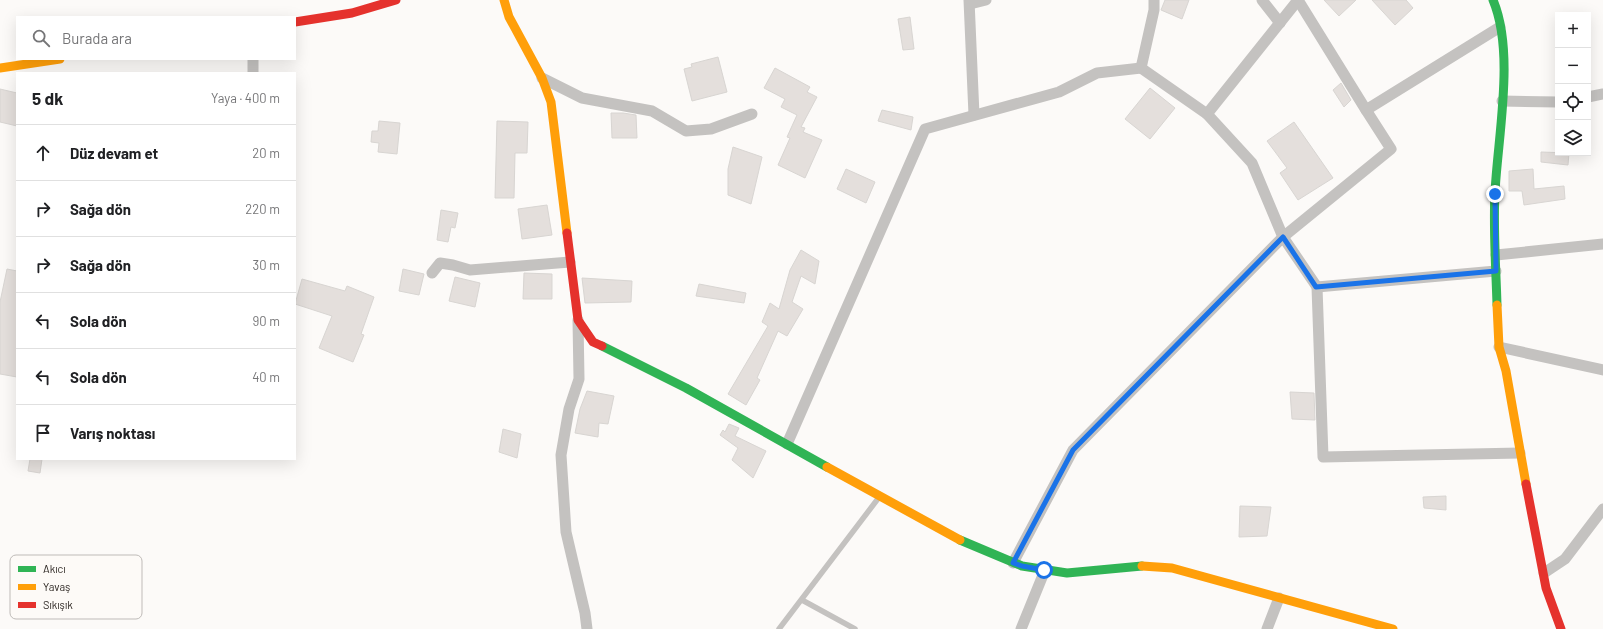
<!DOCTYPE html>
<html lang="tr">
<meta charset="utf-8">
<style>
body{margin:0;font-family:Barlow,sans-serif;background:#f6f6f6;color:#202124}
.controls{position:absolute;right:12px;top:12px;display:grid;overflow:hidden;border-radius:0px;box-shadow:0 4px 16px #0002}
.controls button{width:36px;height:36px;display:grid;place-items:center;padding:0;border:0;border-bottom:1px solid #e0e0e0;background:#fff;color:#202124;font:20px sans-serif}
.stop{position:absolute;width:12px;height:12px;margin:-9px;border:3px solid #1a73e8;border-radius:50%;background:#fff}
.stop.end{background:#1a73e8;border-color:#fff;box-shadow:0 1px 4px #0008}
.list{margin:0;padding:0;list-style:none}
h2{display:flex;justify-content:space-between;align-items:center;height:52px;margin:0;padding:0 16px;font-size:17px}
h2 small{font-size:13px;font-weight:400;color:#757577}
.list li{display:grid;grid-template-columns:26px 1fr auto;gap:12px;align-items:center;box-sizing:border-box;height:56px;padding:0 16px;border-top:1px solid #e0e0e0}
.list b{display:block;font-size:15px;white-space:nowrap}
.list em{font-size:13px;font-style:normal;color:#757577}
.icon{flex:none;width:22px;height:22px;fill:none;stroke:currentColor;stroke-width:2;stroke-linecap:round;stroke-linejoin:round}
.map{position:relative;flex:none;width:1603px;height:629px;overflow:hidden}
.search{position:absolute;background:#fff;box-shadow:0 4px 16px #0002;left:16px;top:16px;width:280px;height:44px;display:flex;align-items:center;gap:10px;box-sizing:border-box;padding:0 14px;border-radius:0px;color:#757577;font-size:15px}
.panel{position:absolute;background:#fff;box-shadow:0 4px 16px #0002;left:16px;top:72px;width:280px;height:388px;border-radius:0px}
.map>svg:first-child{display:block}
.building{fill:#e4dfdc;stroke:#d8d5d2}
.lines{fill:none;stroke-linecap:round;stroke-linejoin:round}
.lane{stroke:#c4c2c0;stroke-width:5.5}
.street{stroke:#c4c2c0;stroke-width:11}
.fast{stroke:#30b455;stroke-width:9}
.slow{stroke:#ff9f0a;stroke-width:9}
.jam{stroke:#e5322d;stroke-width:9}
.route{stroke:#1a73e8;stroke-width:5}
.key{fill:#fdfaf7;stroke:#bfbbb8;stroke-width:1}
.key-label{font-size:11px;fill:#2f2925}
</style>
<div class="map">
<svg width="1603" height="629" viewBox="0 0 1603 629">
<rect width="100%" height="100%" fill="#fcfaf8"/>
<g class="building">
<polygon points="1165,0 1189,0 1182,19 1161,10"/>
<polygon points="1324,0 1356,0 1339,16"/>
<polygon points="1372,0 1406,0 1413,8 1395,25"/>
<polygon points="910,17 914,49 903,50 898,19"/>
<polygon points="718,57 727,92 692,101 684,69 692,67 691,64"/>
<polygon points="775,68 810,87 807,92 817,97 801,127 805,128 803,132 822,140 805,178 778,165 790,138 787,137 797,115 781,107 785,99 764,88"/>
<polygon points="1341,83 1351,100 1344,107 1333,90"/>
<polygon points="1150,88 1175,108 1150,139 1125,119"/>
<polygon points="0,89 17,93 17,126 0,122"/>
<polygon points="882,110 913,117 911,130 878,121"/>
<polygon points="611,113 623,113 636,115 637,138 612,138"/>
<polygon points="379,121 400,123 397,154 378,152 379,143 371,142 372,131 378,131"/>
<polygon points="497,121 528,122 527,153 515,153 514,198 495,198"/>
<polygon points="1294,122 1333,178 1298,200 1280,173 1287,168 1267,141"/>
<polygon points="733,147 762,157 751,204 728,195 728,169"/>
<polygon points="1541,152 1569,153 1568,165 1541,162"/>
<polygon points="846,169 875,182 866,203 837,189"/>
<polygon points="1533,169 1534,189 1564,186 1565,199 1524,205 1522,191 1509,191 1509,171"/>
<polygon points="547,205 552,235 522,239 518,209"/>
<polygon points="441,210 458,213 455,228 451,227 448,242 437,240"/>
<polygon points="801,250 819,261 815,284 801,276 792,302 803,309 787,336 778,331 757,378 760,380 746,405 728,394 768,326 762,322 770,303 779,309 790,270"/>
<polygon points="7,269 17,271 17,377 0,374 0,302"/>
<polygon points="403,269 424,274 419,295 399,291"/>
<polygon points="524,273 552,274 552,299 523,299"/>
<polygon points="455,277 480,283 475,307 449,301"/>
<polygon points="582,278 632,281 631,302 585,303"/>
<polygon points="302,279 345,291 347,286 374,297 361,334 364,335 353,362 319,348 332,316 295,304"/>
<polygon points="699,284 746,293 744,303 696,296"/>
<polygon points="587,391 614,396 608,424 599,423 598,437 575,433 580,409"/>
<polygon points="1290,392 1314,393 1315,420 1292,419"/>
<polygon points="729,424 739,428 735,436 766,451 753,478 732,460 738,448 720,435 723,430 725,432"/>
<polygon points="503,429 521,434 517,458 499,452"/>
<polygon points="30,459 42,459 40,473 28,471"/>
<polygon points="1446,496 1446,510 1424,508 1423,497"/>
<polygon points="1240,506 1271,507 1267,536 1239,537"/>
</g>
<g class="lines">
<g class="lane">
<polyline points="802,600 855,629"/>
<polyline points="779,629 880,496"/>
</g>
<g class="street">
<polyline points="969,0 974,115"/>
<polyline points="1154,0 1154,10 1141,68 1207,114 1252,163 1283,237 1391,149 1366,110"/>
<polyline points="1262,0 1280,23"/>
<polyline points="1298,0 1366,110 1500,27"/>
<polyline points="970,4 986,0"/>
<polyline points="253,73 253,59"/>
<polyline points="542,78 582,98 652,111 686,131 711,129 752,114"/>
<polyline points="1588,97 1603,94"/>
<polyline points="1502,101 1558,102"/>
<polyline points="1207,114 1298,0"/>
<polyline points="1496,255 1603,244"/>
<polyline points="432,273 440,263 453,265 470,270 570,262"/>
<polyline points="1317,287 1496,271"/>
<polyline points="578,320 579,379 569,409 561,455 566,532 585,613 587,629"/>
<polyline points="1499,347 1603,370"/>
<polyline points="787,444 925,129 1059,92 1097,73 1141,68"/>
<polyline points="1013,563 1073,450 1283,237 1317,287 1323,457 1520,453"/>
<polyline points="1544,573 1565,559 1603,509"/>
<polyline points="1021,629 1045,570"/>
<polyline points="1267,629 1279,598"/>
</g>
<g class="fast">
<path d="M1493,0C1515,52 1498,135 1495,192C1493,229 1496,268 1497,305"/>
<polyline points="602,346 686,388 827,467"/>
<polyline points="960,540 1022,566 1067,573 1142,566"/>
</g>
<g class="slow">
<polyline points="504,0 509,17 542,78 551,102 567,233"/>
<polyline points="0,68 60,59"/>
<polyline points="1497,305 1499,347 1506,371 1526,484"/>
<polyline points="827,467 960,540"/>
<polyline points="1142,566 1172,568 1393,629"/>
</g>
<g class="jam">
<polyline points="295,22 352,13 396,0"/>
<polyline points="567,233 578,320 593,342 602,346"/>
<polyline points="1526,484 1546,588 1561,629"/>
</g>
</g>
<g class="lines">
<polyline class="route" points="1044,570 1022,566 1013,563 1073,450 1283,237 1316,287 1496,271 1495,194"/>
</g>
<rect x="10" y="555" width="132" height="64" rx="6" class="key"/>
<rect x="18" y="566" width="18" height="6" fill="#30b455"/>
<rect x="18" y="584" width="18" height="6" fill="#ff9f0a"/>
<rect x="18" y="602" width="18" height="6" fill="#e5322d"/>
<g class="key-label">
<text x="43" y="573">Akıcı</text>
<text x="43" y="591">Yavaş</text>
<text x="43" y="609">Sıkışık</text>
</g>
</svg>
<div class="controls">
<button>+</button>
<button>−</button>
<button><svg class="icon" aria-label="locate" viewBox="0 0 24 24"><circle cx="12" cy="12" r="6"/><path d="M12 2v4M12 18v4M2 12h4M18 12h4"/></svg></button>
<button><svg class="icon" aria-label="layers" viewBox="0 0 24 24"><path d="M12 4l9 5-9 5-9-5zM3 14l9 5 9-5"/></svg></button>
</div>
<div class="stop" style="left:1044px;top:570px"></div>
<div class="stop end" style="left:1495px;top:194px"></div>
<div class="search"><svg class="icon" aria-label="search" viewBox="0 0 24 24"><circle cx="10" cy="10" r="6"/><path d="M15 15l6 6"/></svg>Burada ara</div>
<section class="panel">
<h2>5 dk<small>Yaya · 400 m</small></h2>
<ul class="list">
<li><svg class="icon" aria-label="ahead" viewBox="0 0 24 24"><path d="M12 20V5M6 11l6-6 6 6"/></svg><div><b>Düz devam et</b></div><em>20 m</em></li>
<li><svg class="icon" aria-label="right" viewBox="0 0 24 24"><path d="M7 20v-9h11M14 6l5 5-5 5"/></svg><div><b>Sağa dön</b></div><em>220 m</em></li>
<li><svg class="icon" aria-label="right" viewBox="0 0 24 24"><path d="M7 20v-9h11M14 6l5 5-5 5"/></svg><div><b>Sağa dön</b></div><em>30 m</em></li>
<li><svg class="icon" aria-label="left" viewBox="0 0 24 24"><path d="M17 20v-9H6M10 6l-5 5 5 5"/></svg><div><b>Sola dön</b></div><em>90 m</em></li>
<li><svg class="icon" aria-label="left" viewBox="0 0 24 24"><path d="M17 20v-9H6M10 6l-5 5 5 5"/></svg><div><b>Sola dön</b></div><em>40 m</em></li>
<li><svg class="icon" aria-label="arrive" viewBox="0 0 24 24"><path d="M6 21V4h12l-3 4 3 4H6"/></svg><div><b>Varış noktası</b></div></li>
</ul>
</section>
</div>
